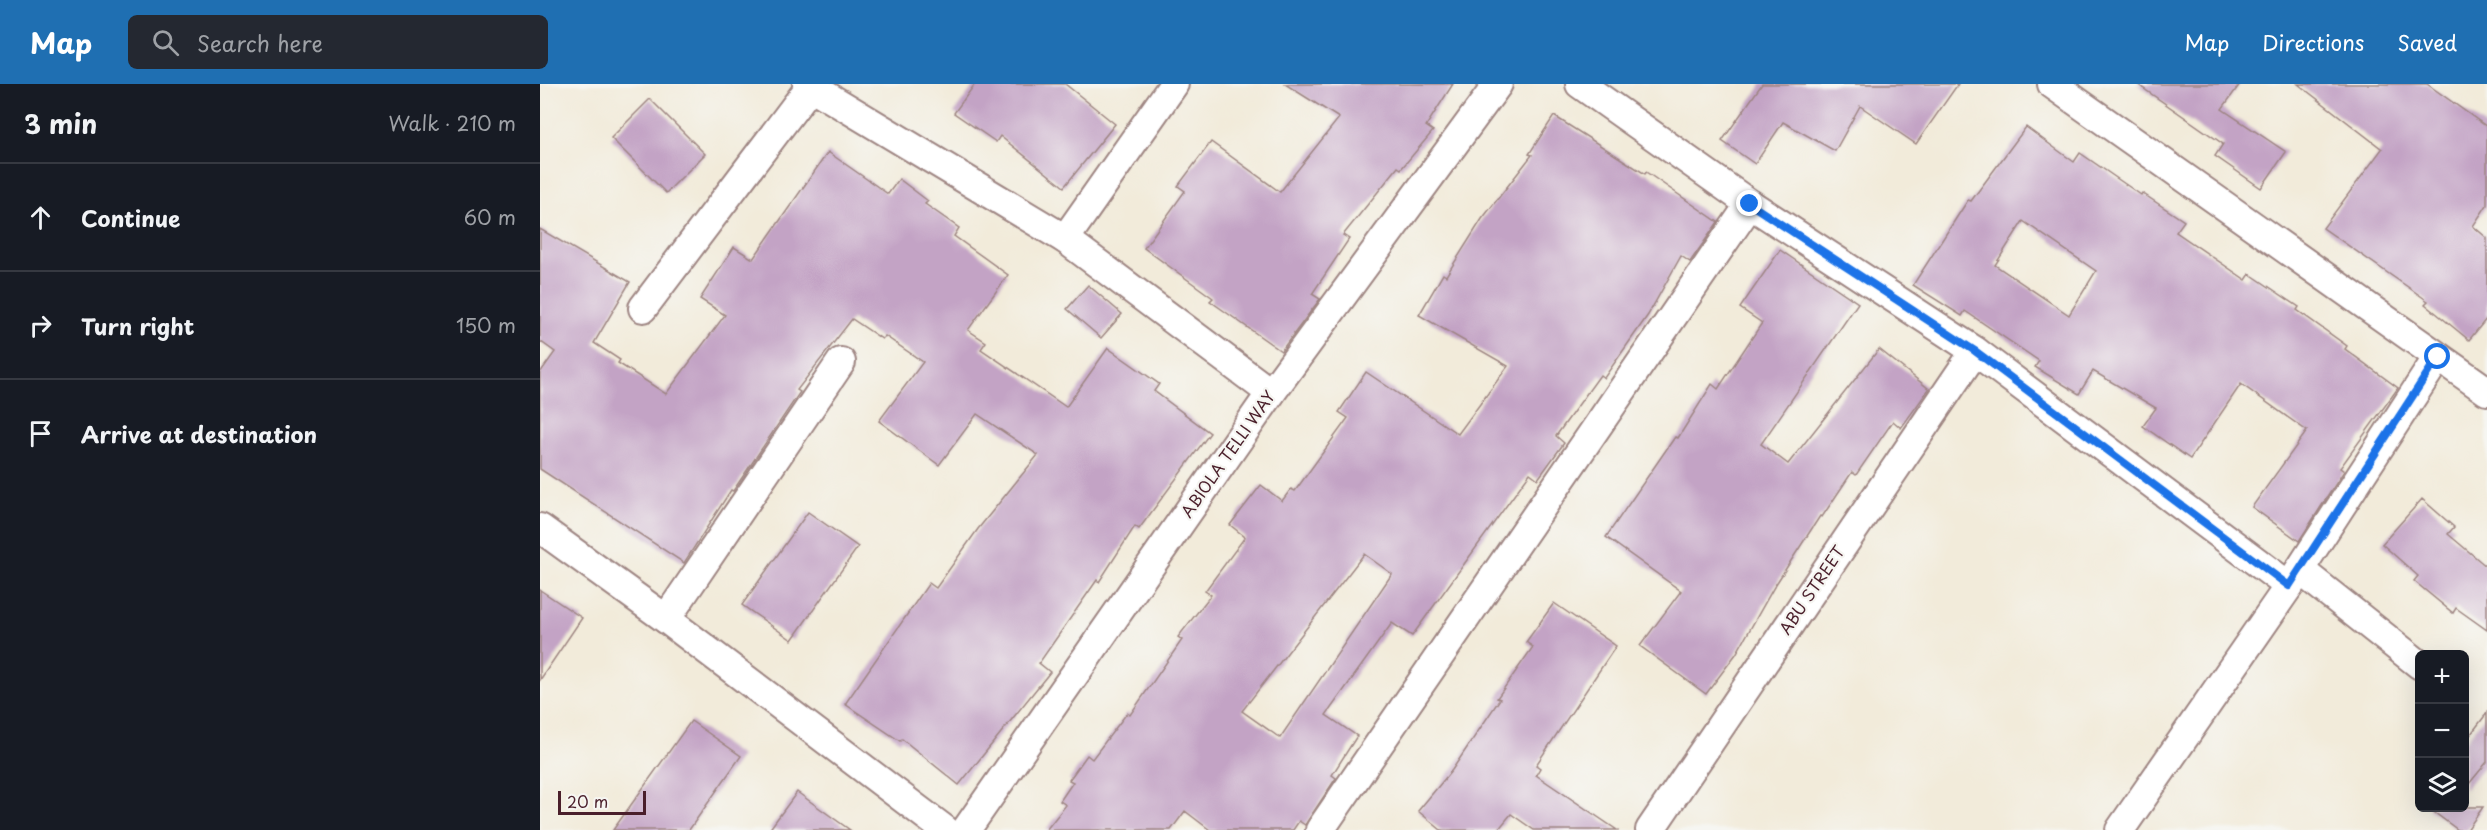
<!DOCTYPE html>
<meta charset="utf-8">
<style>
body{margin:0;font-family:"Playpen Sans",sans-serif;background:#242831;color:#f1f3f6}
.controls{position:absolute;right:18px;bottom:18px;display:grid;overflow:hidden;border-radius:9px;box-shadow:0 6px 24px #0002}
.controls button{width:54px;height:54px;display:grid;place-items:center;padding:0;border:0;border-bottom:2px solid #363941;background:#171b24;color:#f1f3f6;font:30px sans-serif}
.scale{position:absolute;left:18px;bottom:15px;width:88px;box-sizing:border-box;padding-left:6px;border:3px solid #4a1f2b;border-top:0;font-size:16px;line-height:21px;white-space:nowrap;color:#4a1f2b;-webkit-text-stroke:4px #f6f6f2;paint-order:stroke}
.stop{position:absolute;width:18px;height:18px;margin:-14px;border:4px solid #1a73e8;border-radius:50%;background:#fff}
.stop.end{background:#1a73e8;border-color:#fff;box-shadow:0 2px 6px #0008}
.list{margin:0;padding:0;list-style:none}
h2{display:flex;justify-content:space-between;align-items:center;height:78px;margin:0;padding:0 24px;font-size:26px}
h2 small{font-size:20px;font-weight:400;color:#9ea1a6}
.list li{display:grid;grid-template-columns:39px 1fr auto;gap:18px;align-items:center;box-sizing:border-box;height:108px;padding:0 24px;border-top:2px solid #363941}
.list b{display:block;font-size:22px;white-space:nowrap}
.list em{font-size:20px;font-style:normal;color:#9ea1a6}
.icon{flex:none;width:33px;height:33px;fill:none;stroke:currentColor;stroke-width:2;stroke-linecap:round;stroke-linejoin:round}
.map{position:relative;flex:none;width:1947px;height:746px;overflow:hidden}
header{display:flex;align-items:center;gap:36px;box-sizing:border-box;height:84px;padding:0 30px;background:#1f6fb2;color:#fff}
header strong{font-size:28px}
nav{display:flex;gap:33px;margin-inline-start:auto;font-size:21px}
.search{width:420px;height:54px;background:#242831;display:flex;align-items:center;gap:15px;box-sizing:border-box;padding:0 21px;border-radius:9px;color:#9ea1a6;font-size:22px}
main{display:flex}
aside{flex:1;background:#171b24}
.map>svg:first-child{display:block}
.building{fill:#c3a3c5;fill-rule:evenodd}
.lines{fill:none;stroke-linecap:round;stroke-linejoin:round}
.minor-casing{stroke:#9e8582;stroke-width:32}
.minor{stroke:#fff;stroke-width:28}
.route{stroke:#1a73e8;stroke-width:8}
.labels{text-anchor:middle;stroke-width:4.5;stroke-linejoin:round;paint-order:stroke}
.street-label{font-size:16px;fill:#4a1f2b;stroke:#f6f6f2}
</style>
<header>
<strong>Map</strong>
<div class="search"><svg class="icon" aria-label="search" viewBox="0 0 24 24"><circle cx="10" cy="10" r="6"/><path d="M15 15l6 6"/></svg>Search here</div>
<nav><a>Map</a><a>Directions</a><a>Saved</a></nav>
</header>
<main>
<aside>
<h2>3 min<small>Walk · 210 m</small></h2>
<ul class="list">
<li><svg class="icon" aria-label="ahead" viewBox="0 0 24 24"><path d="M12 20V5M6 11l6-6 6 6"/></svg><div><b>Continue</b></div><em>60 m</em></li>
<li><svg class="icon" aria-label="right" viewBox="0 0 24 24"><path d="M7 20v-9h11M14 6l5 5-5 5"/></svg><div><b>Turn right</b></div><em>150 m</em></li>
<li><svg class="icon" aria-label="arrive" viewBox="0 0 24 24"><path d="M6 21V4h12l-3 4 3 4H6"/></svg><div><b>Arrive at destination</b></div></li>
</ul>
</aside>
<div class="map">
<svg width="1947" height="746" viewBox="0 0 1947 746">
<rect width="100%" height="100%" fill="#f6f6f2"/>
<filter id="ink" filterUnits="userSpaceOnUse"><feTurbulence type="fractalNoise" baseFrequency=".0167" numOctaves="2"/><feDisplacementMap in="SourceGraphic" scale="12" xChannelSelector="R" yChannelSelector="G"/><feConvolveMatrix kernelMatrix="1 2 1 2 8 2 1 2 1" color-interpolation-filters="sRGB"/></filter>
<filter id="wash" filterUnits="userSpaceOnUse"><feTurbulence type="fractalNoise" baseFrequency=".008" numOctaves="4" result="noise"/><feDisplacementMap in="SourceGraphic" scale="24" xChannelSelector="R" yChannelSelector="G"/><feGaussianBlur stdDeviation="1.35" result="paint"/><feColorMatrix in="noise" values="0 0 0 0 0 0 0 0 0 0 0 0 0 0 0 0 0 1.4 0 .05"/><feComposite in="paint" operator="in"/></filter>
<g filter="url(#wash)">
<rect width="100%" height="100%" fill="#f2ebda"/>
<g id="blocks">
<g class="building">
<polygon points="435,0 525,0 575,40 524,103 460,52 456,58 414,29"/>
<polygon points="745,0 913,0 886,42 893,47 861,85 858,83 803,151 809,155 772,210 780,215 741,267 670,217 673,214 604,164 645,107 638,102 671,58 740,108 799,34"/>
<polygon points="1222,0 1418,0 1376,60 1320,22 1295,67 1243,38 1215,80 1182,57"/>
<polygon points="1597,0 1700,0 1682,25 1746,68 1721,104 1675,72 1683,60"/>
<polygon points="1758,0 1887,0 1947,43 1947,121 1933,142 1947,154 1947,234 1929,256 1885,220 1888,217 1783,144 1842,65"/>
<polygon points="110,15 165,70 126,109 71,54"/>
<path d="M1014,32L1105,90L1106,88L1178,138L1150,178L1141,172L1108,231L1064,294L1060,291L1016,352L1024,359L998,395L990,389L872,552L852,539L786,631L817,652L792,691L796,694L765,741L759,737L753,746H670L645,727L631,746H506L526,721L520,717L533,698L529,696L547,671L552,675L587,629L590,631L642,556L638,553L671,511L665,507L705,453L690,441L721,401L742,417L751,405L755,407L808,334L799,328L826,288L918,350L968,282L879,231L903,190L906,192L942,135L992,71L989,70ZM824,470L852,490L740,654L702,627Z"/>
<path d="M1486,43L1534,78L1540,69L1601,111L1602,109L1644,137L1636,148L1706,196L1710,190L1759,223L1757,226L1807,262L1805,265L1858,304L1800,384L1804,387L1759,457L1712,423L1767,347L1701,300L1650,375L1603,342L1616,324L1553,287L1539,310L1495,283L1499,277L1425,227L1422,232L1373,201L1428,116L1431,117ZM1483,137L1556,187L1529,231L1455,181Z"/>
<polygon points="288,68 348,110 359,95 388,117 385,120 419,144 414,152 468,191 428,246 446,258 441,265 526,323 568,264 619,300 614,307 670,349 599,445 595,442 559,498 557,496 499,579 510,588 419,701 362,655 360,657 305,620 389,499 396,504 438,445 498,371 437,330 399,381 339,337 383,278 345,252 342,255 312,235 257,306 260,308 193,407 191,406 144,479 0,385 0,289 15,268 0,257 0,145 90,198 54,259 80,276 78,279 126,310 185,231 160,215 194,163 213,175"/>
<polygon points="1240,166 1318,219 1221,360 1248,380 1339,265 1389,305 1361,344 1353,337 1316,391 1312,388 1282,433 1280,432 1234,503 1196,570 1166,610 1100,562 1141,507 1066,453 1135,353 1138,354 1172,300 1178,305 1222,239 1200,224"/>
<polygon points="548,201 582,230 561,254 527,225"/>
<polygon points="1882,415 1914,443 1908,450 1947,483 1947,546 1916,524 1913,529 1874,497 1878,492 1842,460"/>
<polygon points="268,428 318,463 252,556 202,521"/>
<polygon points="0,506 42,534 0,596"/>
<polygon points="1014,519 1076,562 996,681 1000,684 996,691 1077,746 994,746 971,730 958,746 901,746 878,727 912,686 960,615 957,614 993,563 986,558"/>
<polygon points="1947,629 1947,678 1924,706 1924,659"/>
<polygon points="151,637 201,672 149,746 73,746"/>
<polygon points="257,708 310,746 229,746"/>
<polygon points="1887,723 1943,723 1927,746 1918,746"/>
</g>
</g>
</g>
<g filter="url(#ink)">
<use href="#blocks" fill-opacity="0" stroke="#9e8582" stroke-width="1.5"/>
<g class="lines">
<defs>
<g id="minor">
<polyline points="267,0 525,155 731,309"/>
<polyline points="1040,0 1210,120 1435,267 1749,502"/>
<polyline points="1512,0 1947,307"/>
<polyline points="525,155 634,0"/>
<polyline points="103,224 270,3"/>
<polyline points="0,444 126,535 405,746"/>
<polyline points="1760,486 1880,581"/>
<polyline points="126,535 301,278"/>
<polyline points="426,746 731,309 958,0"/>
<polyline points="780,746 1210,120"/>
<polyline points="1110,746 1435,267"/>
<polyline points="1580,746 1749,502 1898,273"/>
</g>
</defs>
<use href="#minor" class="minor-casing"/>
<use href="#minor" class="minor"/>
</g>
</g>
<g class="lines" filter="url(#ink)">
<polyline class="route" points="1210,120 1435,267 1749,502 1898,273"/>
</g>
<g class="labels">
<g class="street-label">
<text transform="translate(688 370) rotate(-55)" y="6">ABIOLA TELLI WAY</text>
<text transform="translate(1272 506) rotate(-56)" y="6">ABU STREET</text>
</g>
</g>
</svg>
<div class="controls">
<button>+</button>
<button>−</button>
<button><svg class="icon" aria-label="layers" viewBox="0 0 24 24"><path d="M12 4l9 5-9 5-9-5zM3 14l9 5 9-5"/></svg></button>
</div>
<div class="scale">20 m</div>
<div class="stop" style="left:1898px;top:273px"></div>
<div class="stop end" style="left:1210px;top:120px"></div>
</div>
</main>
